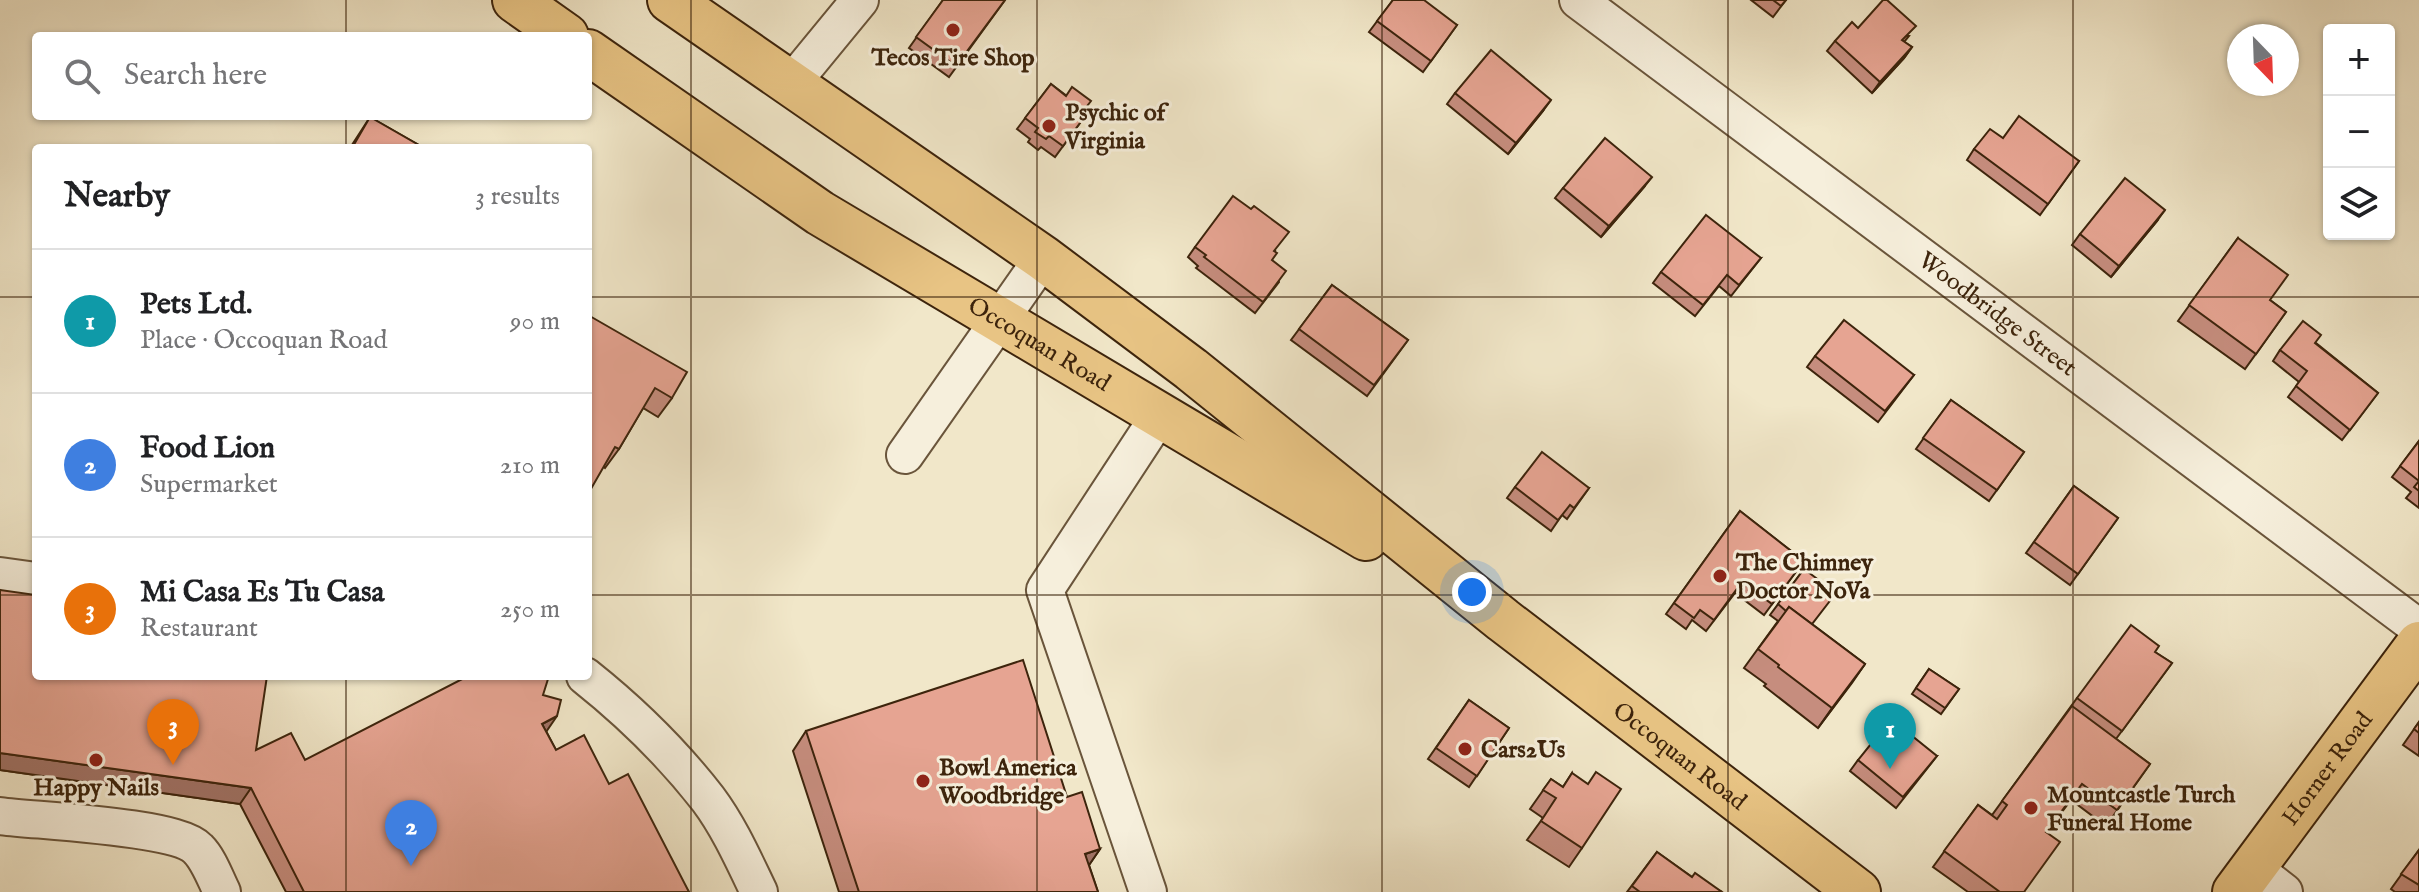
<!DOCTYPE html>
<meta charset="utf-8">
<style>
body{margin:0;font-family:"IM FELL English",serif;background:#f2f2f2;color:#202124}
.controls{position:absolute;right:24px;top:24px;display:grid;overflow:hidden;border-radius:8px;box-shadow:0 2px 6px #0004}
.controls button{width:72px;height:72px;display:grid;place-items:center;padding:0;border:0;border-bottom:2px solid #e0e0e0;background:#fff;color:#202124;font:40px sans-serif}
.compass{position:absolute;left:2227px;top:24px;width:72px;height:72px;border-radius:50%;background:#fff;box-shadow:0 2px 6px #0004;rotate:157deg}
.you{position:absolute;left:1472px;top:592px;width:28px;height:28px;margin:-20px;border:6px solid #fff;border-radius:50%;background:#1a73e8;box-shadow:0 0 0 12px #1a73e833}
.badge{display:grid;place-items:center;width:52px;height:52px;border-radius:50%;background:#b45309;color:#fff;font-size:26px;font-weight:700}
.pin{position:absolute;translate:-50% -66px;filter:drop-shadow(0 2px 4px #0008)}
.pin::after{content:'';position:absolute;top:42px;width:28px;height:24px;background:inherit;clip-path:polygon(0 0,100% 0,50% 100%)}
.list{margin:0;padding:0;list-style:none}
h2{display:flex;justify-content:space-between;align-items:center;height:104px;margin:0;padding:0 32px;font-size:34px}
h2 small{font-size:26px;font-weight:400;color:#757577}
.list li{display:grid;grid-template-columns:52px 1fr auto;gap:24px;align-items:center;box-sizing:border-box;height:144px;padding:0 32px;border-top:2px solid #e0e0e0}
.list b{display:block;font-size:30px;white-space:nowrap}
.list p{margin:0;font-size:26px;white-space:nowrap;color:#757577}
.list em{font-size:26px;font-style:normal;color:#757577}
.icon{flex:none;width:44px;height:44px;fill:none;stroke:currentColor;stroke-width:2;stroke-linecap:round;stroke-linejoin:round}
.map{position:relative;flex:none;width:2419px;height:892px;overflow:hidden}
.search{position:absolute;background:#fff;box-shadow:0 2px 6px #0004;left:32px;top:32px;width:560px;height:88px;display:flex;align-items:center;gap:20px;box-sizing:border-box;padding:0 28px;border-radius:8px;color:#757577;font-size:30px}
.panel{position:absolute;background:#fff;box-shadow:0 2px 6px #0004;left:32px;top:144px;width:560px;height:536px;border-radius:8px}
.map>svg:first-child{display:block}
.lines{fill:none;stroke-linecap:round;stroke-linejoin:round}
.minor-casing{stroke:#6a553b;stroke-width:40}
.major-casing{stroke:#3d240c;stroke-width:48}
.minor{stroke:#f6efdc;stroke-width:36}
.major{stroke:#e8c484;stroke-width:44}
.wall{fill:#c68d7e;stroke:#3d240c;stroke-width:2}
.shaded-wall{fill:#a17366;stroke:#3d240c;stroke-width:2}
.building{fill:#e6a492;stroke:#3d240c;stroke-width:2}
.grid{fill:none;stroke:#3d240c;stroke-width:2;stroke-opacity:0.55}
.poi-dot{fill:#8f2418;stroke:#f6efdc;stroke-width:3}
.labels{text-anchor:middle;stroke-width:6;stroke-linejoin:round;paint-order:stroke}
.poi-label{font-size:24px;font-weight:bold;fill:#3d240c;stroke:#f6efdc;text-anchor:start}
.street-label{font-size:24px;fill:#3d240c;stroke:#f6efdc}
</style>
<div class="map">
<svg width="2419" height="892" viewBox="0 0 2419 892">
<rect width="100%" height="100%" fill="#f1e7c9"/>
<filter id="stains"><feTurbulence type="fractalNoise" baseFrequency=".0025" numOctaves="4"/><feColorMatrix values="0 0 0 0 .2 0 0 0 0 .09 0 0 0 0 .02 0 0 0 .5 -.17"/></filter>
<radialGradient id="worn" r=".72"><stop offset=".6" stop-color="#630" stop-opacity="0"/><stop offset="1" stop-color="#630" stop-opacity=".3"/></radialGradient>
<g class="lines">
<defs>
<g id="minor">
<path id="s1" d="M1578,0L2419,628"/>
<polyline points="791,84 860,0"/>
<polyline points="905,455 1043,258"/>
<polyline points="0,576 36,581"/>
<path d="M585,676C629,711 673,754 708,799C729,827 744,861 759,892"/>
<path d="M0,816C38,821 176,826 198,849C209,860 215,878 222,892"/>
<polyline points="2253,868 2284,892"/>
<polyline points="1148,892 1045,590 1159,416"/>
</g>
<g id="major">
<polyline points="515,0 566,36"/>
<path id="s2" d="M670,0L1043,258L1191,369L1503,620L1858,892"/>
<path id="s3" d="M588,52L820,213L1366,538"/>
<path id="s4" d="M2235,892L2419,644"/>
</g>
</defs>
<use href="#minor" class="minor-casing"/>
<use href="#major" class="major-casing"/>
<use href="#minor" class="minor"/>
<use href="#major" class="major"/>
</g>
<g class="wall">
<polygon points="943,0 1005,0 949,77 909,48"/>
<polygon points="1393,0 1457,25 1423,72 1369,32"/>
<polygon points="1751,0 1786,0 1773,17"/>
<polygon points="1858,28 1909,36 1904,42 1912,47 1904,58 1872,93 1827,51 1835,41"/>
<polygon points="1051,84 1088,112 1055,157 1041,147 1038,150 1028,142 1030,139 1017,129"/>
<polygon points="1455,93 1543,111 1508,154 1447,104"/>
<polygon points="370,117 424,148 350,148"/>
<polygon points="2003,138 2079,161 2040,215 1967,160 1974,149"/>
<polygon points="1644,187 1601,237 1555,198 1563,188"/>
<polygon points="2157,221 2111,277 2072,245 2080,234"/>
<polygon points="2238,238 2270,300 2286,312 2245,369 2178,321"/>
<polygon points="1195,247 1275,251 1272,260 1279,282 1255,313 1196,268 1198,266 1188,257"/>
<polygon points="1761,258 1731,296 1719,286 1695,316 1653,283 1661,272"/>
<polygon points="1332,285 1408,340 1367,396 1291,340"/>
<polygon points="588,315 672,398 658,417 643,408 619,449 605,468 604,467"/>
<polygon points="2316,343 2378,393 2342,440 2288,397 2299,382 2273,361 2280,350"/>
<polygon points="1815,356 1914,375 1878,422 1807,367"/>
<polygon points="1951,400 2024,452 1989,501 1916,449"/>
<polygon points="2419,441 2419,508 2406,498 2411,492 2392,477"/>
<polygon points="2074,486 2118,518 2070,585 2026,553"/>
<polygon points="1515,487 1589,488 1567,519 1562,515 1551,531 1507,498"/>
<polygon points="1740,511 1804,561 1764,615 1735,593 1706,631 1692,620 1686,629 1666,614"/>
<polygon points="1804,569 1812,624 1865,664 1818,728 1764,686 1766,684 1744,668 1778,621 1770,615"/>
<polygon points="0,590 256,750 305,760 543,695 546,731 556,750 609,784 689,892 286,892 240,804 0,770"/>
<polygon points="2155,652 2172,663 2116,739 2150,764 2106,826 2071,800 2047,832 2024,892 1968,892 1933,867 1978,805 1992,815 2077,698"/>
<polygon points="1929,669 1959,689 1941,714 1912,694"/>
<polygon points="1469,700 1509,728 1469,787 1428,759"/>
<polygon points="2419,722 2419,756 2403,745"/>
<polygon points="806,731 1067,797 1100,849 1089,865 1098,892 839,892 793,751"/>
<polygon points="1937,756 1896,808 1850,771 1858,760"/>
<polygon points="1572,773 1582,848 1569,867 1527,840 1543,818 1530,809 1551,779 1563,787"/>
<polygon points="2419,850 2419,892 2395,892 2391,889"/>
<polygon points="1657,852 1692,877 1722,892 1627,892"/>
</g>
<g class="shaded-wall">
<polygon points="1912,47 1904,58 1872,93 1880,82"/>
<polygon points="1551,100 1543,111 1508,154 1516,143"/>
<polygon points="1652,177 1644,187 1601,237 1609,226"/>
<polygon points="2165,210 2157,221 2111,277 2119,266"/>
<polygon points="1865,664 1852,683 1818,728 1832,708"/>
<polygon points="557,716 546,732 542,724"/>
<polygon points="0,753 251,788 240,804 0,770"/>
<polygon points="1100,849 1087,868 1085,854"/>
</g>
<g class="building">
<polygon points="943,0 1005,0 956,66 916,37"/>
<polygon points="1393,0 1424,0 1457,25 1431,61 1377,21"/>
<polygon points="1773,0 1786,0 1781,6"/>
<polygon points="1883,0 1887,0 1916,26 1902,40 1912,47 1880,82 1835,41 1852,22 1858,28"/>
<polygon points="1491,50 1551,100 1516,143 1455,93"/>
<polygon points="1051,84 1066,96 1072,87 1091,101 1084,110 1088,112 1063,146 1049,136 1046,139 1035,132 1038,128 1025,118"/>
<polygon points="2019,116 2079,161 2048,204 1974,149 1990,129 2003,138"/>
<polygon points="370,117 424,148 352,148"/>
<polygon points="1605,138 1652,177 1609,226 1563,188"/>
<polygon points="2125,178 2165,210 2119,266 2080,234"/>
<polygon points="1233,196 1251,209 1254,206 1289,232 1274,251 1277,253 1272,260 1286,271 1263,302 1204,257 1206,255 1195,247"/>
<polygon points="1706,215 1761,258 1739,285 1727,275 1703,305 1661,272"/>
<polygon points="2238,238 2288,275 2270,300 2286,312 2256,354 2189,305"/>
<polygon points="1332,285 1408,340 1374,385 1299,329"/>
<polygon points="588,315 687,372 672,398 655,388 619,449 615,447 588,494"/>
<polygon points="1844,320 1914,375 1885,411 1815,356"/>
<polygon points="2303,321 2321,335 2315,343 2378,393 2350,430 2296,386 2307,371 2280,350"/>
<polygon points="1951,400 2024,452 1997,490 1923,438"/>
<polygon points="2419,441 2419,491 2414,487 2419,481 2400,466"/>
<polygon points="1542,452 1589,488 1574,508 1570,505 1558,520 1515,487"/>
<polygon points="2074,486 2118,518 2078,574 2034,542"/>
<polygon points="1740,511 1804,561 1772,604 1742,582 1714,620 1700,610 1694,618 1674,603"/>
<polygon points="1804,569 1836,593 1812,624 1789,607 1786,611 1778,604"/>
<polygon points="0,590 36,595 36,676 267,676 256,750 291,733 305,760 468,676 536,676 548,679 543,695 561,700 557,716 542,724 556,750 584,735 609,784 628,774 689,892 304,892 251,788 0,753"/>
<polygon points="1789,607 1865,664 1832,708 1778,667 1779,665 1758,649"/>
<polygon points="2131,625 2159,646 2155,652 2172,663 2122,731 2077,698"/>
<polygon points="1023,660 1067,797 1082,792 1100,849 1085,854 1098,892 859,892 806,731"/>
<polygon points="1929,669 1959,689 1945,708 1916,688"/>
<polygon points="1469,700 1509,728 1477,776 1436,748"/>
<polygon points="2072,706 2150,764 2117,810 2082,784 2046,832 2060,842 2024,892 2000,892 1944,851 1978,805 1997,819 2007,805 2002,801"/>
<polygon points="1891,719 1937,756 1903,797 1858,760"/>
<polygon points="2419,722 2419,733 2414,729"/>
<polygon points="1596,772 1621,789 1582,848 1541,821 1556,798 1543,790 1551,779 1563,787 1572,773 1588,784"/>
<polygon points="2419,850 2419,885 2401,874"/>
<polygon points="1657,852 1692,877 1695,873 1722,892 1640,892 1632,886"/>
</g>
<path class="grid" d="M346,0V36M691,0V892M1037,0V892M1382,0V892M1728,0V892M2073,0V892M346,116V148M0,297H36M588,297H2419M0,595H36M588,595H2419M346,676V892"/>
<g class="poi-dot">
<circle cx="953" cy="30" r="8"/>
<circle cx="1049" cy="126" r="8"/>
<circle cx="1720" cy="576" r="8"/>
<circle cx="1465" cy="749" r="8"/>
<circle cx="96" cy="760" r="8"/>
<circle cx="923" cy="781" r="8"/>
<circle cx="2031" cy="808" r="8"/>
</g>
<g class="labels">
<g class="poi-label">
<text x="953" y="65" text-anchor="middle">Tecos Tire Shop</text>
<text x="1065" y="120">Psychic of<tspan x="1065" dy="28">Virginia</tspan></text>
<text x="1736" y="570">The Chimney<tspan x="1736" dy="28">Doctor NoVa</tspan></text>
<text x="1481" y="757">Cars2Us</text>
<text x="939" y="775">Bowl America<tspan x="939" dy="28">Woodbridge</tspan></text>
<text x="96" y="795" text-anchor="middle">Happy Nails</text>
<text x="2047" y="802">Mountcastle Turch<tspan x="2047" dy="28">Funeral Home</tspan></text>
</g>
<g class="street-label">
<text dy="8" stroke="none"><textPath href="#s1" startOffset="524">Woodbridge Street</textPath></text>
<text dy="8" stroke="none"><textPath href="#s3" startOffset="538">Occoquan Road</textPath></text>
<text dy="8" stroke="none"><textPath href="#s2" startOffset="1262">Occoquan Road</textPath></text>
<text dy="8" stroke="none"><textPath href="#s4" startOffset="154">Horner Road</textPath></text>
</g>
</g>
<rect width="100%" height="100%" filter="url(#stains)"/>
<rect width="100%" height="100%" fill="url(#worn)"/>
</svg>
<div class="controls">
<button>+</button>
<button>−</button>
<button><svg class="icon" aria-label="layers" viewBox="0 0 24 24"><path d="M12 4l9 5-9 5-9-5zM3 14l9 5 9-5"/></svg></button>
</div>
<svg class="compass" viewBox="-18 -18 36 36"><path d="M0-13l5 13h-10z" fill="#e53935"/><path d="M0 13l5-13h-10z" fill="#757577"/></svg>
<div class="you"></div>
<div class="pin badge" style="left:1890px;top:769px;background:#0f9aa8">1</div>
<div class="pin badge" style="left:411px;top:866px;background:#3f7fe0">2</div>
<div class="pin badge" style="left:173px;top:765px;background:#e8710a">3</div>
<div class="search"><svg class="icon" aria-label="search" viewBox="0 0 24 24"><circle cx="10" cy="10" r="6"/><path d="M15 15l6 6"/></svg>Search here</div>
<section class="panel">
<h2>Nearby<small>3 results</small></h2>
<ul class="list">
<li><span class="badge" style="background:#0f9aa8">1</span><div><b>Pets Ltd.</b><p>Place · Occoquan Road</p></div><em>90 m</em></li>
<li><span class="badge" style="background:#3f7fe0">2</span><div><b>Food Lion</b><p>Supermarket</p></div><em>210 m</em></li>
<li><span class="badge" style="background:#e8710a">3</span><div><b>Mi Casa Es Tu Casa</b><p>Restaurant</p></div><em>250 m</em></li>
</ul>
</section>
</div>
